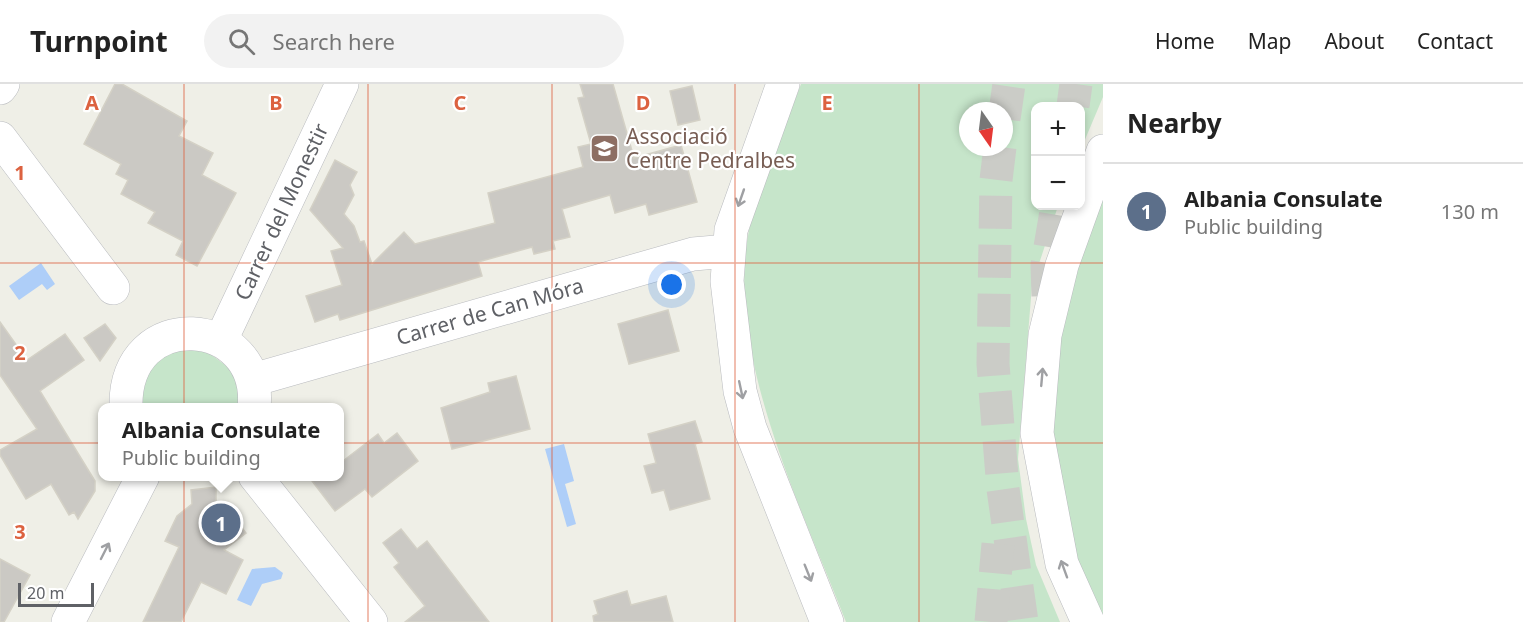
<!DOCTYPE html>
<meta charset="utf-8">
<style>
body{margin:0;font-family:"Noto Sans",sans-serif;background:#f2f2f2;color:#222}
.controls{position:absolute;right:18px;top:18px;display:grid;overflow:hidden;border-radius:12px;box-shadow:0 3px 9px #0003}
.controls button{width:54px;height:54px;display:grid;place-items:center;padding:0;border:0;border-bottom:2px solid #e0e0e0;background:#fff;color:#222;font:30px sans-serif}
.compass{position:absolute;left:959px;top:18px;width:54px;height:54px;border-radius:50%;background:#fff;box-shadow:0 3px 9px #0003;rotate:166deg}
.scale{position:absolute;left:18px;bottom:15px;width:76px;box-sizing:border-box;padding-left:6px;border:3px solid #5f6166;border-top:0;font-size:16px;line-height:21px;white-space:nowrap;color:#5f6166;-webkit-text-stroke:4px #fff;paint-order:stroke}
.you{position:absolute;left:672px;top:201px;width:21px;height:21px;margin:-15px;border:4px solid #fff;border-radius:50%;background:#1a73e8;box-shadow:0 0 0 9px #1a73e833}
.badge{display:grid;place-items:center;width:39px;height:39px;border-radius:50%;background:#7c3aed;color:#fff;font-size:20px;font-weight:700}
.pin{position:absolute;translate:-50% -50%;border:3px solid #fff;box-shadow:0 2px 6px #0006}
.popup{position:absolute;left:98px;top:319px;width:246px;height:78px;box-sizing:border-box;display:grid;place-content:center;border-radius:12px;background:#fff;filter:drop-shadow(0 2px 4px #0005);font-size:20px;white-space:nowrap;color:#767676}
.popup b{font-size:22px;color:#222}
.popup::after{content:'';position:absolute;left:50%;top:100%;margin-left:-12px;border:12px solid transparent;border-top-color:#fff}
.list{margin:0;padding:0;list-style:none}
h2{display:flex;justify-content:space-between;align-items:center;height:78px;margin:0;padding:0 24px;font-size:26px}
h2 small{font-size:20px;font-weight:400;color:#767676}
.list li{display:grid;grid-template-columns:39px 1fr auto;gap:18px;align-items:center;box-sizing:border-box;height:96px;padding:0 24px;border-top:2px solid #e0e0e0}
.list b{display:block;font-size:22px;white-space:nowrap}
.list p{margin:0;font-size:20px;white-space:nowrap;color:#767676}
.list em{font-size:20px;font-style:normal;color:#767676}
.icon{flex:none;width:33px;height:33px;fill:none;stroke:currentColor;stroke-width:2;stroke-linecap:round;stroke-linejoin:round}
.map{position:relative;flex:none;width:1103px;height:538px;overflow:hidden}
header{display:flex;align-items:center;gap:36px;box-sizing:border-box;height:84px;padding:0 30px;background:#fff;border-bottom:2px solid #e0e0e0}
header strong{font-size:28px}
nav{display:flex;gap:33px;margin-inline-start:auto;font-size:21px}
.search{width:420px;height:54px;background:#f2f2f2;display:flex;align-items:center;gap:15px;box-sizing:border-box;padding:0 21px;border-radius:33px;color:#767676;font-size:22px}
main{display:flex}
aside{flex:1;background:#fff}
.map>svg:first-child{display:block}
.green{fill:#c6e5ca;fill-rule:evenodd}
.water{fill:#aecef8}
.building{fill:#cbc9c4;stroke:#d4d1c6;stroke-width:1.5}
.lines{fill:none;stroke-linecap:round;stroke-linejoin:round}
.highway-tunnel{stroke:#cbccc7;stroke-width:33;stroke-dasharray:33 16;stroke-linecap:butt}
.minor-casing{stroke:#b9bbbf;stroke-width:34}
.minor{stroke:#fff;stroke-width:33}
.oneway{stroke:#9fa0a3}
.grid{fill:none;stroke:#dc6240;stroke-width:1.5;stroke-opacity:0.55}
.labels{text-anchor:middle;stroke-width:4.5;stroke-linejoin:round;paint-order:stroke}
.education-label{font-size:21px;fill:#785e54;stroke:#fff;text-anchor:start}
.street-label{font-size:21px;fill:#5f6166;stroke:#fff}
.grid-label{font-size:20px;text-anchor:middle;font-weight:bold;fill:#dc6240;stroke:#fff;stroke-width:4.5;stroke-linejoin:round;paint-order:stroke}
</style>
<header>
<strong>Turnpoint</strong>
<div class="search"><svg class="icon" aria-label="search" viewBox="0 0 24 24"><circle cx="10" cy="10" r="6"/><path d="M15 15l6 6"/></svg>Search here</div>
<nav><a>Home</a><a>Map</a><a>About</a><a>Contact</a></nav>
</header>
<main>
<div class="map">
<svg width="1103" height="538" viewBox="0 0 1103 538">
<rect width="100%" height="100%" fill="#efefe7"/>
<g class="green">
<path d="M801,0H1103V13L1081,65L1080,22H1036V122H1058L1032,201L1018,375L1026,435L1036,481L1060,538H846C802,424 724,269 749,146C760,96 784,47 801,0ZM968,27H1004V63H968Z"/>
<polygon points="1103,112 1103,537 1080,490 1052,373 1057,238"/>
<polygon points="198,261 236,289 240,323 138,323 137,300 155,272"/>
</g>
<g class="water">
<polygon points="41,179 55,200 47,206 42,200 19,216 9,202"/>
<polygon points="564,360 574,397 565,400 576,440 567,443 545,365"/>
<polygon points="275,483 283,489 281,495 262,500 251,522 237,516 252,485"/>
</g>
<g class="building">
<polygon points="115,0 122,0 187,37 179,52 213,69 202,91 236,109 197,182 176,171 183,157 148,139 155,128 121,110 128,96 116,90 121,80 84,60"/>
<polygon points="580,0 613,0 634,74 681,61 697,118 649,131 646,120 615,129 610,111 562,125 570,153 553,157 555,165 534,170 532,163 478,178 482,192 340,236 338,230 315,238 306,212 342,201 331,167 343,164 310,126 335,76 357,88 350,101 354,111 344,130 354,142 360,158 364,157 372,180 404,148 415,160 495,139 488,109 583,83 578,63 591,60 578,14 584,13"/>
<polygon points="692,2 700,36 678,41 670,7"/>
<polygon points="668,226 679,267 629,280 618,240"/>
<polygon points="0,238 27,276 65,250 84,276 40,307 95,397 95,407 78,435 74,428 69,431 51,400 26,415 0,371 0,366 37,345 0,291"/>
<polygon points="105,240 116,254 100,277 84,254"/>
<polygon points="516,292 530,345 452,365 441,324 490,308 488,299"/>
<polygon points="695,337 702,358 695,360 710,415 670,426 664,406 652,409 644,382 656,379 648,350"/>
<polygon points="397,349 418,377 372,413 365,405 335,427 309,393 339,393 339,380 378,350 384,359"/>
<polygon points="216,403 216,421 231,429 246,449 224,466 243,476 226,510 201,498 181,538 143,538 179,463 165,457 177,432 192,420 191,406"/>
<polygon points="401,445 417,465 427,457 489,538 405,538 425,522 394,483 399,479 383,459"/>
<polygon points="0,475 30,491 4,538 0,538"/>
<polygon points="627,507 631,521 666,512 673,538 594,538 593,532 598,530 594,517"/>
</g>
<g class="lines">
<g class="highway-tunnel">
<polyline points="1073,22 1076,0"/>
<polyline points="1004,35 1009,0"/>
<polyline points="1000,63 996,96 993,280 1003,405 1022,538"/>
<polyline points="1048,212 1047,181 1057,122"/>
<polyline points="991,538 998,460"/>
</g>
<defs>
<g id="minor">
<polyline points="783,0 731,146 727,197 740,307 750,344 827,538"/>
<polyline points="0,4 3,0"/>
<polyline points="0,54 113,204"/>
<polyline points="221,256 342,0"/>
<polyline points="253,296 693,170 728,167"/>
<path d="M126,324C123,219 264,231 254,324"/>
<polyline points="255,392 371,538"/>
<polyline points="68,538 143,392"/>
<polyline points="1088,538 1062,480 1037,349 1045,251 1062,181 1103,67"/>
</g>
</defs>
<use href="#minor" class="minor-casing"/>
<use href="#minor" class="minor"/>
</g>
<defs><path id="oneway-shaft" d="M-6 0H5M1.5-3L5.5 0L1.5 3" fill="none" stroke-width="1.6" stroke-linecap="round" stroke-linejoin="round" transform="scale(1.5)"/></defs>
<g class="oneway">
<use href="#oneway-shaft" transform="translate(741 114) rotate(109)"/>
<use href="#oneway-shaft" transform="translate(1042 293) rotate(-85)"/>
<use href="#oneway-shaft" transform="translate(741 306) rotate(78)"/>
<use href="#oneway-shaft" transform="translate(105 467) rotate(-63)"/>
<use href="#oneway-shaft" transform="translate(1064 485) rotate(-110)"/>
<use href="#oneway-shaft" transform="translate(808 489) rotate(68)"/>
</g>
<path class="grid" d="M184,0V538M368,0V538M552,0V538M735,0V538M919,0V538M0,179H1103M0,359H1103"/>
<defs>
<symbol id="school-square" viewBox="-11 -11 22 22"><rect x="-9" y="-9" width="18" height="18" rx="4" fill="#8d6e63" stroke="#fff"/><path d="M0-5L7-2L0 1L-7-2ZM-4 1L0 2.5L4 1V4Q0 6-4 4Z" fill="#fff"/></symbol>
</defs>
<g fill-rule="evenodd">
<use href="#school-square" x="588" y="48" width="33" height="33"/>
</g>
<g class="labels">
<g class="education-label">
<text x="626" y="60">Associació<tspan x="626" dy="24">Centre Pedralbes</tspan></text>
</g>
<g class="street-label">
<text transform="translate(282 128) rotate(-65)" y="7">Carrer del Monestir</text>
<text transform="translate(490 228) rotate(-16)" y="7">Carrer de Can Móra</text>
</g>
</g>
<g class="grid-label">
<text x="92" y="26">A</text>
<text x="276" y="26">B</text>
<text x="460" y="26">C</text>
<text x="643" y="26">D</text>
<text x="827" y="26">E</text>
<text x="20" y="96">1</text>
<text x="20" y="276">2</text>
<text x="20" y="455">3</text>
</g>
</svg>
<div class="controls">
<button>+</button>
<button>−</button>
</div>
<svg class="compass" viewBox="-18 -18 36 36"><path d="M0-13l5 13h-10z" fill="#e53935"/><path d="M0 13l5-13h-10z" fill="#767676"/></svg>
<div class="scale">20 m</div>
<div class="you"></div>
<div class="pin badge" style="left:221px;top:439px;background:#5c6f8a">1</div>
<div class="popup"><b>Albania Consulate</b>Public building</div>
</div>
<aside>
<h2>Nearby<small></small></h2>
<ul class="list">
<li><span class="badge" style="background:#5c6f8a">1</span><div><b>Albania Consulate</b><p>Public building</p></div><em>130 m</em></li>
</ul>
</aside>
</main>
